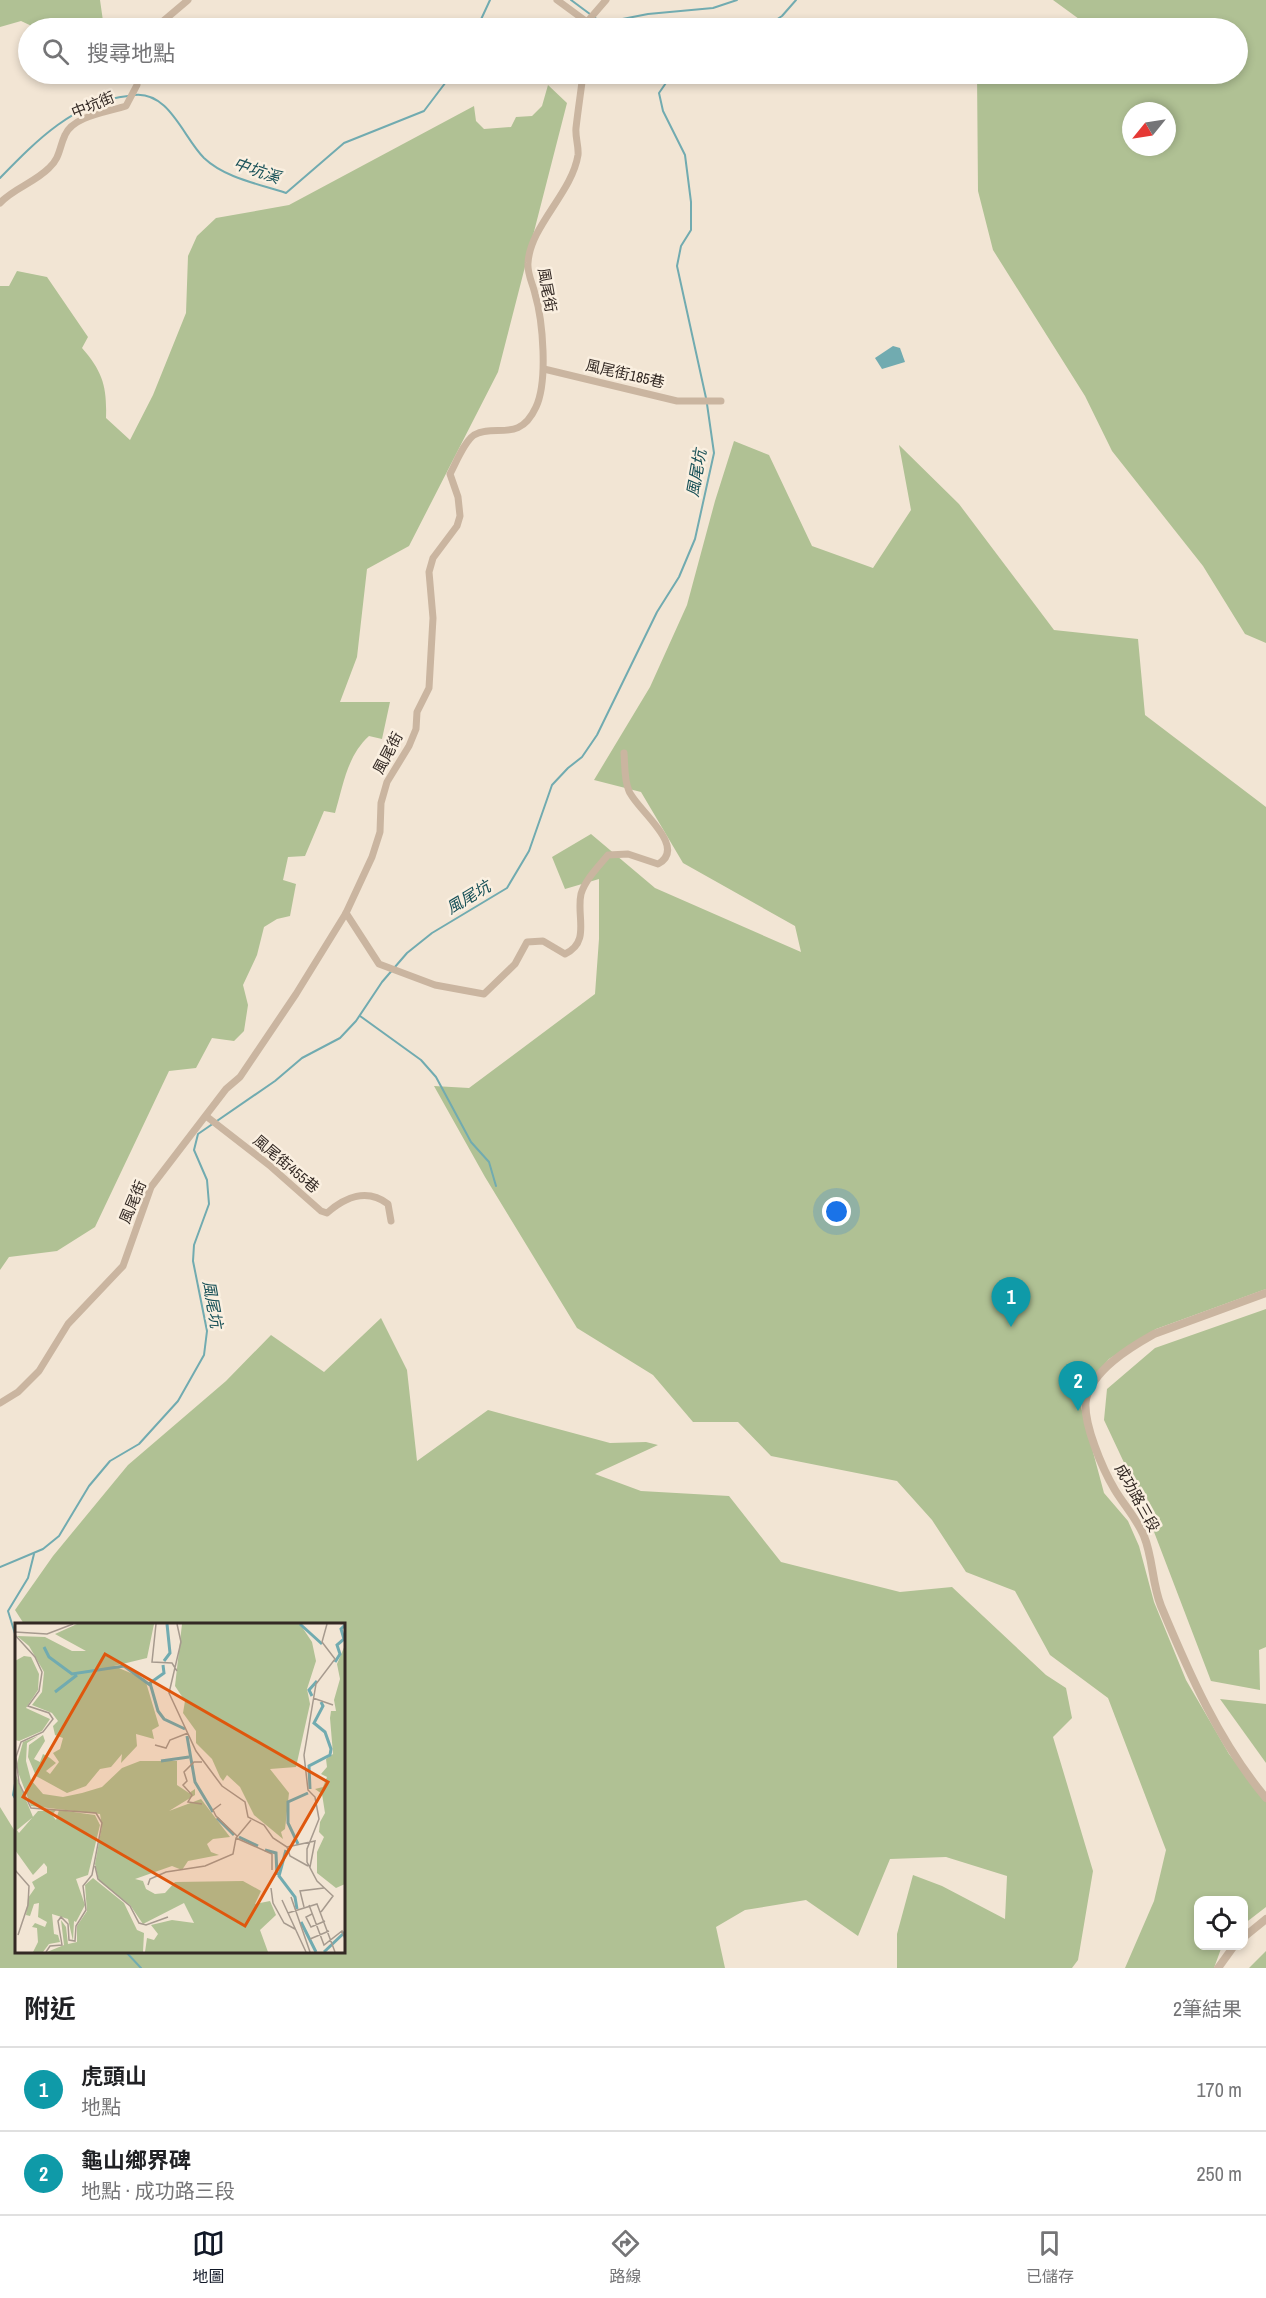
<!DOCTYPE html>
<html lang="zh-TW">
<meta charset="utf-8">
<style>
body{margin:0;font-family:"Archivo Narrow","Noto Sans TC",sans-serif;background:#f6f6f6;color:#202124}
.controls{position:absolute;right:18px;bottom:18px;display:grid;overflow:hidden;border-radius:12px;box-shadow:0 3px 9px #0003}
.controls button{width:54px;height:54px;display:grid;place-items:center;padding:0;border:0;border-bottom:2px solid #e0e0e0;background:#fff;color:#202124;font:30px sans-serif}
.compass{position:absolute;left:1122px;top:102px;width:54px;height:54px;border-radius:50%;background:#fff;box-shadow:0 3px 9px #0003;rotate:240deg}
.you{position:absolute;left:837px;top:1212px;width:21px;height:21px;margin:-15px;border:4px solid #fff;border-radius:50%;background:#1a73e8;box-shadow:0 0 0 9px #1a73e833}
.badge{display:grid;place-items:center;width:39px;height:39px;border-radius:50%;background:#111827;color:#fff;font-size:20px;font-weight:700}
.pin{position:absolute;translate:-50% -50px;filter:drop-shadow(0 2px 3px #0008)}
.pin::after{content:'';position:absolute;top:32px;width:21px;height:18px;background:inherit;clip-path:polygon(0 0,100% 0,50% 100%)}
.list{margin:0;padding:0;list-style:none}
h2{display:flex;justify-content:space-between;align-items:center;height:78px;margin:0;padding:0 24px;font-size:26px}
h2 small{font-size:20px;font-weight:400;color:#757577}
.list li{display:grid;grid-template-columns:39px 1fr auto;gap:18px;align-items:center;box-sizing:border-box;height:84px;padding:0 24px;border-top:2px solid #e0e0e0}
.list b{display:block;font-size:22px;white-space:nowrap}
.list p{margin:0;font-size:20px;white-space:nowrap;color:#757577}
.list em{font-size:20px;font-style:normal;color:#757577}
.icon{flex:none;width:33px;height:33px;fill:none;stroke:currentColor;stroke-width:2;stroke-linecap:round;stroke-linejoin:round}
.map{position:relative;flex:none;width:1266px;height:1968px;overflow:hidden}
.search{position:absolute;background:#fff;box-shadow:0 3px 9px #0003;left:18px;right:18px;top:18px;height:66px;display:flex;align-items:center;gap:15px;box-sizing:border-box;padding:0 21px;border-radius:33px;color:#757577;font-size:22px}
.sheet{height:246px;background:#fff}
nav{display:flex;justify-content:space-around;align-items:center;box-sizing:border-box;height:84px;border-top:2px solid #e0e0e0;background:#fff;font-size:16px;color:#757577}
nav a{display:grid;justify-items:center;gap:3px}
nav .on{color:#111827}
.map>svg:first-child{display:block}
.green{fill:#b0c194;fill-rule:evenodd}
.water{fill:#71abb0}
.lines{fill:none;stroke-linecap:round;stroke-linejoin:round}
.stream{stroke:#71abb0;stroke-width:2}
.minor{stroke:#cab5a0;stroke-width:7}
.tertiary{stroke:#cab5a0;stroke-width:8}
.labels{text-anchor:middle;stroke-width:5;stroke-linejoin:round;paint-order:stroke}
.street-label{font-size:15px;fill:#332924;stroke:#faefe0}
.water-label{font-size:16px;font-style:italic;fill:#175057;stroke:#faefe0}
.inset-river{fill:none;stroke:#71abb0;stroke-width:3}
.inset-road{fill:none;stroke:#a69a8e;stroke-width:1.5}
.view{fill:#df570d;fill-opacity:0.15;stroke:#df570d;stroke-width:3}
.inset-edge{fill:none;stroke:#332924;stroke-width:3}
</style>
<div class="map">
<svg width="1266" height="1968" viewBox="0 0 1266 1968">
<rect width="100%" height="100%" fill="#f2e5d4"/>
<g class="green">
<polygon points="0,0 100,0 104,28 65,28 50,18 36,28 21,21 0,27"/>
<path d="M1053,0H1266V643L1245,634L1203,566L1112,451L1085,396L993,250L978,191L977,74H1238V28H1064L1090,27ZM1131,111H1167V147H1131Z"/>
<path d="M548,85L567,103L498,372L409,546L367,569L357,657L340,702H390L382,739L369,736C347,756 343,786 335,813L324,811L305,856L288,857L283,880L296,884L290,916L277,919L264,927L257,955L243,985L248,1005L244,1031L234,1041L212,1038L196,1068L169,1071L95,1227L57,1251L9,1257L0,1270V286H9L17,271L47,277L88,337L82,348C103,372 107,387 106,418L130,440L153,395L186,313L188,256L197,236L216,218L289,205L474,106L476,121L484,129L511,127L516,117L532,116L542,106Z"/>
<polygon points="734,441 769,455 812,546 873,568 911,510 899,445 959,504 1054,630 1138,639 1145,715 1266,807 1266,1289 1156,1329 1109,1359 1080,1393 1081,1407 1104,1493 1128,1521 1139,1546 1154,1602 1186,1680 1229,1754 1266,1802 1266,1907 1244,1924 1244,1900 1198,1900 1198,1946 1222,1946 1214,1968 1125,1968 1154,1901 1166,1850 1108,1698 1050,1655 1015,1591 966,1572 932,1520 897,1481 771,1456 738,1422 693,1422 653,1375 577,1328 485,1177 434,1086 469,1088 595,994 599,939 599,879 565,889 552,857 591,834 655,888 801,952 795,926 683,863 641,792 594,780 650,687 687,605 715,501"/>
<polygon points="1266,1309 1266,1647 1259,1650 1260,1690 1211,1681 1143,1503 1104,1420 1107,1389 1155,1348"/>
<polygon points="381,1318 407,1370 417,1461 488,1410 610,1443 646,1442 658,1445 595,1474 641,1491 729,1496 781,1562 900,1592 952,1587 1046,1675 1066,1688 1072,1718 1053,1737 1093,1871 1078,1960 1072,1968 897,1968 897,1934 913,1875 942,1886 1005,1919 1007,1876 946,1857 890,1859 858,1936 806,1900 745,1910 716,1927 725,1968 0,1968 0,1807 16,1833 16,1952 344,1952 344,1624 24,1624 15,1610 53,1556 128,1465 226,1381 271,1335 324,1372"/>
<polygon points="1220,1699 1266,1704 1266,1763"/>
<polygon points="1266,1951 1266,1968 1249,1968"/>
</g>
<polygon class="water" points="893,346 900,348 905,362 882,369 875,358"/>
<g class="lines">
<g class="stream">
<polyline points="571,0 602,23 648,14 713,8 737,0"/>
<polyline points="477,28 490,0"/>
<polyline points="764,28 782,16 796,0"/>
<polyline points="680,74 668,80 659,93 663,111 685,155 691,202 691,230 681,246 677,266 706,398"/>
<path d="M134,95C169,91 183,137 204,158C225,178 259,184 286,193L344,143L424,111L452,74"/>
<path d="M0,178C37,140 74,102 128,96"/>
<polyline points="360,1016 421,1060 436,1077 471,1142 489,1162 496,1186"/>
<polyline points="0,1567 43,1549 59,1536 89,1486 110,1461 139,1444 178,1401 204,1355 207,1331 193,1261 194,1245 209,1204 207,1180 194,1150 198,1134 275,1081 302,1058 340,1038 356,1021 382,982 407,953 432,933 507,888 529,851 552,785 568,768 582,757 597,735 657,612 679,577 695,539 714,453 707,404"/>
<polyline points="16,1637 8,1611 28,1578 34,1554"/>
<polyline points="16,1778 13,1795 16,1800"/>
<polyline points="126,1952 141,1968"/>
</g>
<g class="minor">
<polyline points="557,0 587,22"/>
<polyline points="155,28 188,0"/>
<polyline points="586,28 587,22 606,0"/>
<path d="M0,203C14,188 34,183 49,168C60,158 59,148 65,135C73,116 108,112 126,106L137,85V74"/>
<polyline points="544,369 677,401 721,401"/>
<path d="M346,913L379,964L435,985L484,994L515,964L527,942L543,941L565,954C591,942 576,916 581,894C585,880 598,867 608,855L628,854L658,864C689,847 636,809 629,791C624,780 625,765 624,753"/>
<path d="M206,1116L269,1165L321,1211L327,1213C345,1197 367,1188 388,1204L391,1221"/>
<path d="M0,1403L18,1392L39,1371L68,1324L123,1266L151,1187L226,1089L240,1077L296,994L346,913L372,857L380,832L381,803L387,782L409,746L416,729L417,712L429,688L433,618L429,572L433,558L457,526L460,516L458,497L450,474C456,463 464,442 474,435C495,423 519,444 536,407C548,381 543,321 535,294C533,284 527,274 528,263C530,226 572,193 578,155C579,147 575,137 576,128C578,110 581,91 583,74"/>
</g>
<g class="tertiary">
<path d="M1266,1293L1154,1334C1129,1348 1093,1370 1086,1399C1082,1422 1103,1470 1115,1490C1124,1505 1137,1519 1144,1536C1153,1558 1152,1584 1161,1606C1189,1673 1219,1742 1266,1798"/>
<polyline points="1244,1937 1266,1919"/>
<polyline points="1218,1968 1234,1946"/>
</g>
</g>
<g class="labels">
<g class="street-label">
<text transform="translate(93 105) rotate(-22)" y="5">中坑街</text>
<text transform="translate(547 290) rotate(80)" y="5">風尾街</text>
<text transform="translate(625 374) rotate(13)" y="5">風尾街185巷</text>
<text transform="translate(388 753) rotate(-62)" y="5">風尾街</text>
<text transform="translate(286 1164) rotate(40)" y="5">風尾街455巷</text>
<text transform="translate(133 1202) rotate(-67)" y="5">風尾街</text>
<text transform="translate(1137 1498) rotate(61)" y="5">成功路三段</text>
</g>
<g class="water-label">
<text transform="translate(257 170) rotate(19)" y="6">中坑溪</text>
<text transform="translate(696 473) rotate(-80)" y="6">風尾坑</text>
<text transform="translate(468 897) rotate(-31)" y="6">風尾坑</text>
<text transform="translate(213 1304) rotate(80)" y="6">風尾坑</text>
</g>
</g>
<g transform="translate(15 1623)">
<rect width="330" height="330" fill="#f2e5d4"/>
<path d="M62,1H139L132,35L99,43L130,56L144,103L137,107L139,116L121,111L122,123L106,140L107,131L96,144L85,146L71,163L52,170L21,153L13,134L14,122L28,112L30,118L19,136L25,139L28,131L35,135L41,140L31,148L35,151L44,139L38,130L45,126L48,115L40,112L38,103L43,98L37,90L17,82L27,69L29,49L14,23L2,13L30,14L57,28H71L40,11ZM167,1H285L297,19L301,38L292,66L295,81L281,144L255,146L274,170L270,206L266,209L268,216L239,192L225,164L212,152L208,158L205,154L197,136L181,120V108L168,90L170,78L160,63ZM330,22V261L321,265L302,250V229L309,214L304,209L305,199L310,190L307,171L300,166L308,164L312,154L306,151L312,144L311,136L318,131L315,95L316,88H321L319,77L325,56L322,41ZM9,33L16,34L24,51L23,67L11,85L35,96L27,108L4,118L0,117V38ZM23,113L12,120L11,138L16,157L28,171L48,174L67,170L87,164L107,145L125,138H162V162L174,170L180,166V172L154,188L186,176L215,214L198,216L192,221L196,229L204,232L173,238L167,247L157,243L120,256L128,258L131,266L140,271L150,270L160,259L228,258L246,268L240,281L255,278L261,292L245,307L253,329H130L132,315L139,317L143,311L136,302L157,297L179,300L169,280L128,301L115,282L84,258L80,241L87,203L85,191L16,183L1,144L8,119ZM0,150L18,194L2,207L4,210L23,188L41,187L37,192L41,197L44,187L80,192L85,202L73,252L61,256L70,282L61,299L59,298L58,318L53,296L37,291L39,311L43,312L45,319L34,321L28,329H18L23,319L22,305L17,304L20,300L30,304L32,299L23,294L24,280L19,281L15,293L11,292L13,275L20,265L17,259L32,250V244L29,240L18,252L0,227ZM78,255L109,280L122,307L129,310L128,329H32L49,322L46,297L51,304L53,321L62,319V303L72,288L70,262Z" fill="#b0c194"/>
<path class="inset-river" d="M285,1L307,21M29,24L34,34L57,51L109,43L135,62M149,38L155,30L152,1M320,39L325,31L322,22L329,16L326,6L330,2M148,42L149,50L135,60L143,88L149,96L170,106M40,69L62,52M297,73L294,67L302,58M172,113L180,159L198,189M146,138L174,134M295,166L294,143L315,132L316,126L310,109L299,100L308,83L306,79M202,195L219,212M224,214L243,223M283,221L273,200V179L293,170M250,227L261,230L262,252M271,227L264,253L280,274L282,286M286,299L301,329M309,329L330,309"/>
<path class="inset-road" d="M141,1L137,39L157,40L162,48M162,1L166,19L154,70L181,128L207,163L230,179L233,194L249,202L258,215L272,224L275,233L293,243M0,9L32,11L58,1M0,12L20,34L27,49L24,68L13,83L34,90L38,96L28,109L6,119L1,134L4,160L16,185L81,190L87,200L77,252L68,263L71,287L61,303L60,318L54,317L53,301L46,294L43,298L47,322L35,323L31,329M298,75L318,82M140,122L151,125L155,117L173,110M187,181L173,179L177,172L168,162L172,158L169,149L179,139H187M206,181L198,187L201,193L222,213M221,215L257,231V247M272,224L300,218L295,244M80,243L83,256L115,283L124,300L131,302L153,294M0,247L14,263L13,282L3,312M133,262L135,256L151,249L190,243L218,231L221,215L236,197M256,265L258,280L269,300L280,306M276,274L295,329M267,277L291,329M294,282L309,322L327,308L330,316M289,284L285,268L309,265M306,289L318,273L302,258L292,239V226L304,196L300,174L293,167L289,132L301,61L320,36L307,19L312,1M273,290L302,281L320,329M297,291L291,294L296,304L310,298M295,316L314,308"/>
<path class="view" d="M90,31L313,159L230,303L8,174Z"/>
<rect width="330" height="330" class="inset-edge"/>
</g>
</svg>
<div class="controls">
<button><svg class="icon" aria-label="locate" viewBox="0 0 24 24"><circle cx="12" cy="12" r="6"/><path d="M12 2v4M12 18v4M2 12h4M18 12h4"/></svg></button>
</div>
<svg class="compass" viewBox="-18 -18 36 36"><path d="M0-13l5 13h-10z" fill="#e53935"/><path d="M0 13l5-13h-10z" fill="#757577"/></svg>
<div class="you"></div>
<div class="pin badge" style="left:1011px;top:1327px;background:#0f9aa8">1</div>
<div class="pin badge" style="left:1078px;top:1411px;background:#0f9aa8">2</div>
<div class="search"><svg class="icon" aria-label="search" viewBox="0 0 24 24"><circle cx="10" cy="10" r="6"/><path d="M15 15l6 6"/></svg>搜尋地點</div>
</div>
<section class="sheet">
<h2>附近<small>2筆結果</small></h2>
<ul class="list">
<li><span class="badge" style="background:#0f9aa8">1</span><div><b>虎頭山</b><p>地點</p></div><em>170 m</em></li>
<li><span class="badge" style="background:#0f9aa8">2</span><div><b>龜山鄉界碑</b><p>地點 · 成功路三段</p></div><em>250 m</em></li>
</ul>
</section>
<nav>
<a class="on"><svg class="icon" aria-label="map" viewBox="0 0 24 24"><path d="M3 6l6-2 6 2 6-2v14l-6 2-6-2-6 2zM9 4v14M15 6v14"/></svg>地圖</a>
<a><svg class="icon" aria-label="directions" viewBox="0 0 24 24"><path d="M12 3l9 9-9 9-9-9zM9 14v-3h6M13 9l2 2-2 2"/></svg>路線</a>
<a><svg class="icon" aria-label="saved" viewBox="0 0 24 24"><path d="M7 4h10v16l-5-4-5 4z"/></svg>已儲存</a>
</nav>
